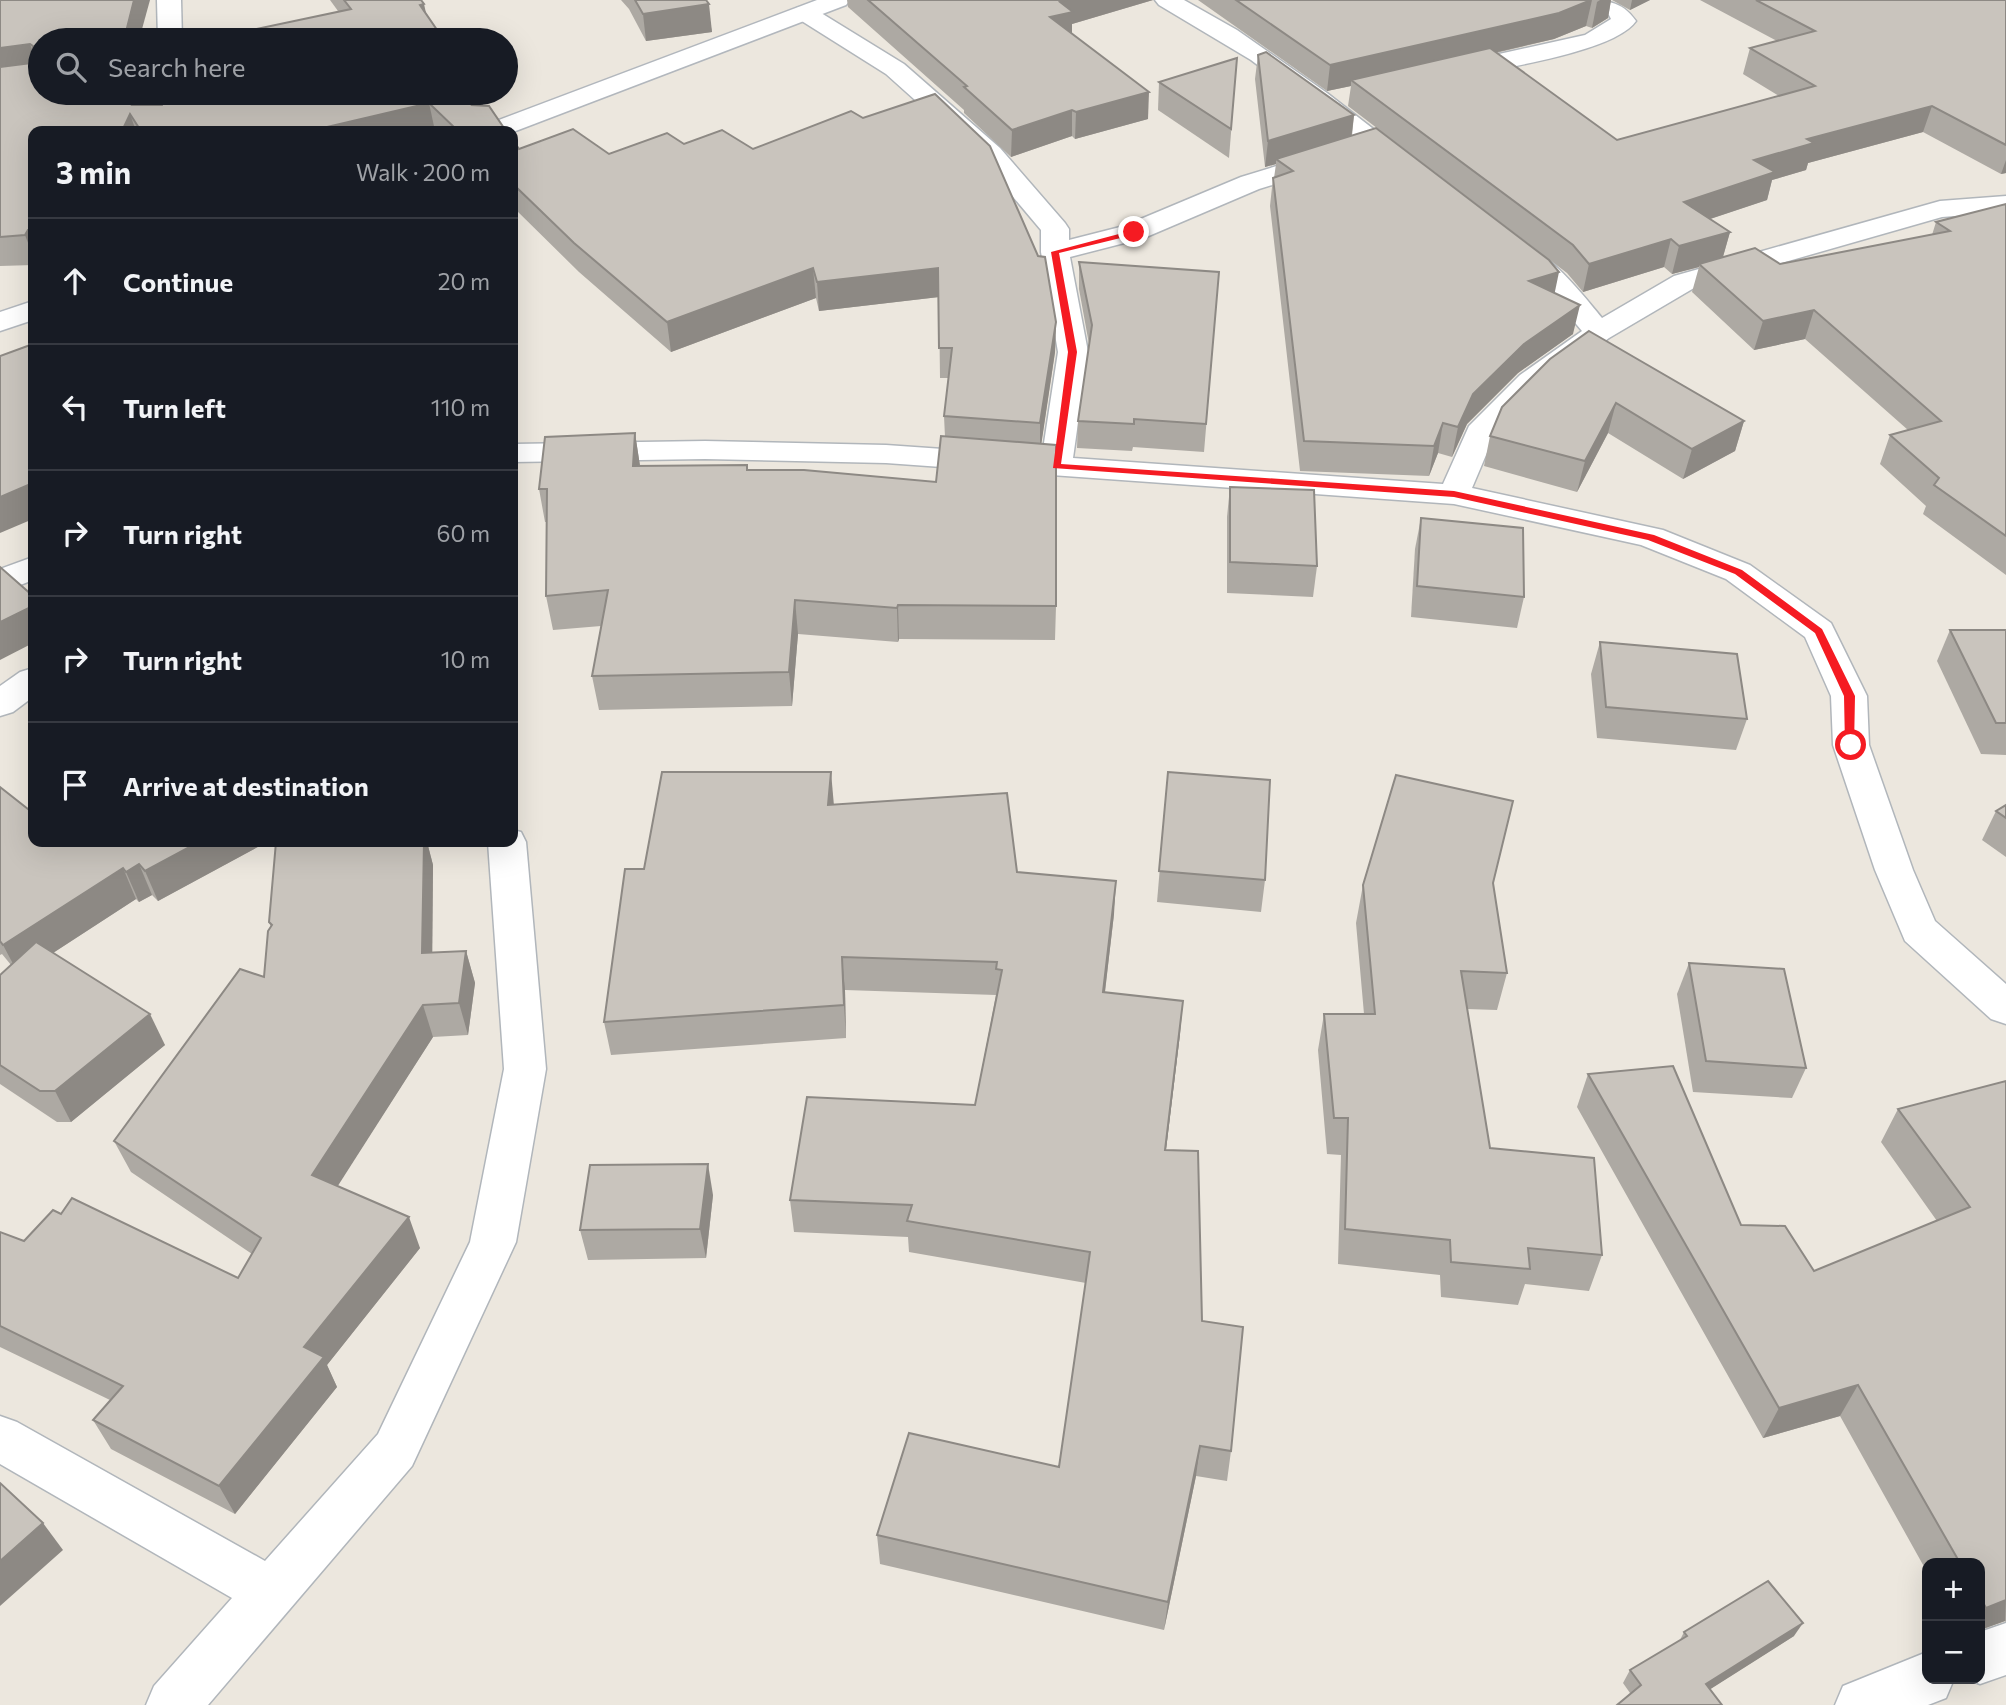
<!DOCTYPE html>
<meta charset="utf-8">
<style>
body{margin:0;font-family:Commissioner,sans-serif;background:#20242c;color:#f1f3f6}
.controls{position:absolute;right:21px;bottom:21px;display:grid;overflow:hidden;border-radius:14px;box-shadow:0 7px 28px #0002}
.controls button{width:63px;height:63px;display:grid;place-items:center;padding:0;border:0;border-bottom:2px solid #363941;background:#171b24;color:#f1f3f6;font:35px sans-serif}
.stop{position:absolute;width:21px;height:21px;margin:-16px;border:5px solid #f51b22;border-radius:50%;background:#fff}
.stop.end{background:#f51b22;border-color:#fff;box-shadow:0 2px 7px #0008}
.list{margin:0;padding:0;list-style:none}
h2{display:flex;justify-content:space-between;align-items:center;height:91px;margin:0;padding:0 28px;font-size:30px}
h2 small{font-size:23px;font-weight:400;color:#9ea1a6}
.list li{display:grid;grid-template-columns:46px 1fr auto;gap:21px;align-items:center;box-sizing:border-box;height:126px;padding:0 28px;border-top:2px solid #363941}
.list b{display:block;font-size:26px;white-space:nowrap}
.list em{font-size:23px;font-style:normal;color:#9ea1a6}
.icon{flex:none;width:38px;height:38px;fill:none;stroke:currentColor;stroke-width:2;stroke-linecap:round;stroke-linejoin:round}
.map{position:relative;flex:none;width:2006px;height:1705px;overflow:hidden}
.search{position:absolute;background:#171b24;box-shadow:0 7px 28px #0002;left:28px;top:28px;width:490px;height:77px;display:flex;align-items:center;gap:18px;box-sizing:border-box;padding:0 24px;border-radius:38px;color:#9ea1a6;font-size:26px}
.panel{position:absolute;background:#171b24;box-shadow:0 7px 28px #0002;left:28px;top:126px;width:490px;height:721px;border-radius:14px}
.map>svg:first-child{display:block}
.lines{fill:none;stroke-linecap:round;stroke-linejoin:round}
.street-casing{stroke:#b1b6bb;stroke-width:3}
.secondary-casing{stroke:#b2b7bd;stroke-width:3}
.street{fill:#fff;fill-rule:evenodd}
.secondary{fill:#fff;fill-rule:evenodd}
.wall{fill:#ada9a3}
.shaded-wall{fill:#8d8984}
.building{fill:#c9c4bd;stroke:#8d8984;stroke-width:2}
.route{fill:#f51b22}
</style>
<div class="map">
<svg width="2006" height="1705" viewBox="0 0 2006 1705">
<rect width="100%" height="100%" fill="#ece7de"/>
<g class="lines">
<defs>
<g id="street">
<polygon points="157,0 181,0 182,40 158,40"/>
<polygon points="1155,0 1184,0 1237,30 1327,93 1417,163 1413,169 1404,171 1395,169 1251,60 1159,5"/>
<path d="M1578,0C1606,0 1621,0 1636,21C1614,53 1494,69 1454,78L1445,76L1442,71L1445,66L1585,35L1611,19L1609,15L1582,5Z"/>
<path d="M805,6L813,8L904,64L1000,148L1065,223L1069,229V240L1124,226L1241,177L1316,154L1325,152L1334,154L1338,160L1334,166L1259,189L1144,238L1070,257L1088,352L1073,458L1443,484L1469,426L1520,375L1582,331L1545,287L1505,255L1501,249L1505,243C1537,235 1583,295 1602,318L1674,276L1940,201L2006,196V212L1942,217L1694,288L1609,338L1542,387L1494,436L1472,488L1663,530L1750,565L1831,623L1867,696L1869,745L1913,870L1935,921L2006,984V1024L1991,1019L1905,941L1875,870L1833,745L1831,696L1805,637L1726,579L1641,545L1454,504L886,463L705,459L513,462V444L705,441L886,445L1042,456L1058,352L1041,252V230L982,160L886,74L797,18L793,13L797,8Z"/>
<polygon points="33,557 33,580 0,593 0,569"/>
<polygon points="33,668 33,697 13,712 0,716 0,686 20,672"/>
<polygon points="513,830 521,832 526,842 546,1069 516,1242 412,1466 208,1705 146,1705 154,1686 232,1598 0,1464 0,1416 17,1422 265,1561 378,1434 470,1242 504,1069 488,842 513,842"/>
<polygon points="2006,1623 2006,1675 1980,1684 1967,1679 1980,1679 1980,1632"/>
<polygon points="1927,1652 1927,1679 1954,1679 1946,1698 1928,1705 1835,1705 1843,1686"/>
</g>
<g id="secondary">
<polygon points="817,0 850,0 846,5 513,132 479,131 483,126"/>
<polygon points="33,301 33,320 0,331 0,312"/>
</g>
</defs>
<use href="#street" class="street-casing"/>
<use href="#secondary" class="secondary-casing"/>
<use href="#street" class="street"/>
<use href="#secondary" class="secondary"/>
</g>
<g class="wall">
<polygon points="0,0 40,40 152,105 162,105 167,93 483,106 506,131 33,131 33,265 0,266"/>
<polygon points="330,0 421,0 426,15 338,11"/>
<polygon points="621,0 706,0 712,32 646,41 629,9"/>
<polygon points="847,0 1153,0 1072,24 1072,34 1148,119 1075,139 1072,136 1011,157 964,113 964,110 848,7"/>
<polygon points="1198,0 1611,0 1608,18 1592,28 1586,26 1554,39 1496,53 1617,140 1779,96 1743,74 1750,48 1777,41 1700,0 2006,0 2006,173 2001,174 1923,132 1808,163 1806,170 1772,180 1767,200 1710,219 1730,232 1723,257 1780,264 1932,235 1936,222 2006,204 2006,575 1923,514 1926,506 1880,464 1890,435 1908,430 1805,339 1754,350 1692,292 1699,267 1672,274 1664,267 1583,292 1567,273 1348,106 1351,86 1327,91"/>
<polygon points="1612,0 1650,0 1630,10"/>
<polygon points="1258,55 1354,115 1352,136 1555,293 1573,334 1518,373 1467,424 1452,457 1438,453 1429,476 1300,471 1270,206 1273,178 1274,178 1276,164 1265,167 1255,79"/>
<polygon points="1237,58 1229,158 1158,110 1159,82"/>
<polygon points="513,140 519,149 609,154 684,144 753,149 1056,322 1055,352 1041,444 1056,606 1055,640 899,639 898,642 798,634 792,706 599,710 592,676 601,626 553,630 546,596 547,522 545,522 539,489 635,433 640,466 747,465 748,470 936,482 945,437 944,416 949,378 940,378 939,297 819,311 816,298 671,352 579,272 513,207"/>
<polygon points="1079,262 1219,272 1204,452 1133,447 1132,451 1077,448 1078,421 1089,344 1079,289"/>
<polygon points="1550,359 1744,421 1735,451 1683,479 1608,433 1577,492 1484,466 1490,436"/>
<polygon points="1230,487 1317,566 1313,597 1227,593 1227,517"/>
<polygon points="1421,518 1524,597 1517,628 1411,617 1415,549"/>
<polygon points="1950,630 2006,630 2006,755 1981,754 1937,661"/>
<polygon points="1600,642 1747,719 1736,750 1597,738 1591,674"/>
<polygon points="1168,772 1265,880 1261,912 1157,902"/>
<polygon points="0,787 33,842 267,842 158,901 152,895 139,902 136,899 53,953 165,1045 71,1122 57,1122 0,1084 0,975 11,965 2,954 0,955"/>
<polygon points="834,805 1017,872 1114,914 1105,992 1180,1034 1166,1150 1202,1321 1231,1451 1227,1481 1196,1476 1164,1630 880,1564 877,1535 1059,1467 1086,1283 909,1252 908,1237 794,1232 790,1200 975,1105 996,995 845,990 846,1038 611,1055 604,1022 644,869"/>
<polygon points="2006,805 2006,857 1982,840 1996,811"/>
<polygon points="276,842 427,842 433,865 432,953 466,951 475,983 468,1035 433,1037 337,1186 420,1248 327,1365 337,1387 235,1514 111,1449 93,1420 110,1400 0,1347 0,1232 24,1241 61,1214 238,1278 252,1254 131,1172 114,1141 264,977 271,927 269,922"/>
<polygon points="1493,883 1507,973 1497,1010 1467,1009 1490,1148 1602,1255 1589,1291 1525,1284 1518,1305 1441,1297 1440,1275 1338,1264 1341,1155 1327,1154 1318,1050 1324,1014 1364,1014 1356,923 1363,885"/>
<polygon points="1689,963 1806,1068 1792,1098 1693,1092 1677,994"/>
<polygon points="1588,1074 1741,1225 1814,1271 1937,1221 1881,1142 1898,1109 2006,1081 2006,1622 2005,1621 1980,1630 1980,1563 1927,1563 1927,1572 1840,1416 1763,1438 1577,1107"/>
<polygon points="713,1195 706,1258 588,1260 580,1230"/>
<polygon points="1684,1632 1794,1636 1710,1689 1630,1693 1623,1683 1630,1670 1680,1640"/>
</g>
<g class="shaded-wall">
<polygon points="134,0 150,0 139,40 124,40"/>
<polygon points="1067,0 1153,0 1072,24 1072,37 1050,17 1060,2"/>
<polygon points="1592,0 1586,26 1554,39 1357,84 1351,80 1351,86 1327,91 1330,65"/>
<polygon points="1600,0 1611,0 1608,18 1592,28 1597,2"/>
<polygon points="1632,0 1650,0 1630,10"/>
<polygon points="424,4 430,31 420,5"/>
<polygon points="709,4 712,32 646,41 643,14"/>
<polygon points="30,44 40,71 0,77 0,48"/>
<polygon points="1149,92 1148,119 1075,139 1076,112"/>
<polygon points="137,93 157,93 142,131 132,105"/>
<polygon points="481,94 486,122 472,105 476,96"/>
<polygon points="429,103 435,131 310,131"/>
<polygon points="1932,106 1923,132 1808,163 1806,170 1772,180 1767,200 1677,230 1684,202 1754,160 1807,139"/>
<polygon points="1072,110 1072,136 1011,157 1012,130"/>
<polygon points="130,114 136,131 122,131"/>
<polygon points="1354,115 1351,140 1276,159 1276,164 1265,167 1268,141"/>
<polygon points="2006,160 2006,173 2001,174"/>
<polygon points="28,230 33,244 33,256 25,235"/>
<polygon points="1730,232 1722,260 1699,264 1699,267 1672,274 1679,246"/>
<polygon points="1671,239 1664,267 1583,292 1589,264"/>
<polygon points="813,268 816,298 671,352 667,322"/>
<polygon points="938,268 939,297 819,311 817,282"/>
<polygon points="1559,272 1553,301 1529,281"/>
<polygon points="1580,305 1573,334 1518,373 1467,424 1452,457 1458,427 1473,394 1524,344"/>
<polygon points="1814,310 1805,339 1754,350 1763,321"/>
<polygon points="1056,322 1055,352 1040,453 1040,423"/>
<polygon points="1616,403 1608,433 1577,492 1585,461"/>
<polygon points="1744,421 1735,451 1683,479 1692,449"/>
<polygon points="1443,423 1438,453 1429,476 1434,446"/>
<polygon points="635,433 640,466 633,466"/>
<polygon points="33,483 33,519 0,533 0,497"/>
<polygon points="795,600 798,634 792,706 789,672"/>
<polygon points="898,605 899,639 898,642 897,608"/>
<polygon points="33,606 33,643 0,660 0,622"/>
<polygon points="831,772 834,806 828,805"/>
<polygon points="199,842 267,842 158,901 145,871"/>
<polygon points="424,842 427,842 433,865 432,985 422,953"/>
<polygon points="139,864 152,895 139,902 126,872"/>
<polygon points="123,868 136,899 19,975 3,945"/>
<polygon points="1116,881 1114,914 1101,1025 1103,992"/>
<polygon points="466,951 475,983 468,1035 459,1003"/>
<polygon points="842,957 845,990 846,1038 844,1005"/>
<polygon points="1183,1001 1180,1034 1162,1182 1165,1150"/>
<polygon points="423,1005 433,1037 325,1206 312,1175"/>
<polygon points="150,1014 165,1045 71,1122 55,1091"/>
<polygon points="708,1164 713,1195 706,1258 700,1229"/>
<polygon points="409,1217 420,1248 327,1365 337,1387 235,1514 219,1486 304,1347"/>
<polygon points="1858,1385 1840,1416 1763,1438 1779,1408"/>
<polygon points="1200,1446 1196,1476 1164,1630 1168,1602"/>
<polygon points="43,1523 63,1550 0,1606 0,1561"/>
<polygon points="2006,1600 2005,1621 1980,1630 1980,1615 1986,1608"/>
<polygon points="1803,1623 1794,1636 1698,1697 1706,1684"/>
</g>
<g class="building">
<polygon points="0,0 134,0 124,40 40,40 40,93 137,93 132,105 162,105 167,93 480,93 481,94 476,96 472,105 489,106 506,131 458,131 429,103 310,131 141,131 130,114 122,131 33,131 33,229 28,230 25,235 0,237 0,67 31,63 33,60 33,46 30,44 0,48"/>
<polygon points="344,0 421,0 424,4 420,5 444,40 204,40 351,9"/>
<polygon points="635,0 706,0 709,4 643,14"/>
<polygon points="868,0 1067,0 1060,2 1073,12 1050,17 1149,92 1076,112 1072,110 1012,130 964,87 967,86"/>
<polygon points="1236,0 1591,0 1559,13 1330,65"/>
<polygon points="1756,0 2006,0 2006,145 1932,106 1807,139 1814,143 1754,160 1775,172 1684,202 1730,232 1679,246 1671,239 1589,264 1573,245 1351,80 1490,48 1617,140 1815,86 1750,48 1815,31"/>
<polygon points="1266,52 1354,115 1268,141 1258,55"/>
<polygon points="1237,58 1231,129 1159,82"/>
<polygon points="935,94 990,146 1038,256 1045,257 1056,322 1040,423 944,416 952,348 939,348 938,268 817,282 813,268 667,322 574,243 513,184 513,140 519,149 573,129 609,154 667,133 684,144 722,130 753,149 851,111 863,118"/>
<polygon points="1376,128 1549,260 1559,272 1529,281 1580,305 1524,344 1473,394 1458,427 1443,423 1434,446 1304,441 1273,178 1293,171 1276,159"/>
<polygon points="2006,204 2006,536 1934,485 1939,478 1890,435 1941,421 1814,310 1763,321 1699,264 1755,248 1780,264 1950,231 1936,222"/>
<polygon points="1079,262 1219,272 1206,424 1134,419 1134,424 1078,421 1092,325"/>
<polygon points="1589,331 1744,421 1692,449 1616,403 1585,461 1490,436 1502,407 1550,359"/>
<polygon points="33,344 33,483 0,497 0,356"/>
<polygon points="635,433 633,466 747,465 747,470 804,470 936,482 941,436 1056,445 1056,606 898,605 897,608 795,600 789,672 592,676 608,590 546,596 547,489 539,489 545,437"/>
<polygon points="1230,487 1314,490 1317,566 1230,562"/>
<polygon points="1421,518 1523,528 1524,597 1417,586"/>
<polygon points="0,567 33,596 33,606 0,622"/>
<polygon points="1950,630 2006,630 2006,723 1996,723"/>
<polygon points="1600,642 1737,654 1747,719 1606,707"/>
<polygon points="662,772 831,772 828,805 1007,793 1017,872 1116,881 1103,992 1183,1001 1165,1150 1198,1151 1202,1321 1243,1327 1231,1451 1200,1446 1168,1602 877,1535 909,1433 1059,1467 1090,1252 907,1221 912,1205 790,1200 807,1097 975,1105 1002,970 996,969 997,962 842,957 844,1005 604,1022 625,869 644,869"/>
<polygon points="1168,772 1270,780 1265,880 1159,871"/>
<polygon points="1396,775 1513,801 1493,883 1507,973 1461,971 1490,1148 1594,1158 1602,1255 1528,1248 1530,1269 1451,1262 1450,1240 1345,1229 1348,1118 1334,1118 1324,1014 1375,1014 1363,885"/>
<polygon points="0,787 33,813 33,842 199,842 145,871 139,864 126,872 123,868 3,945 0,941"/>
<polygon points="2006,805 2006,818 1996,811"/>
<polygon points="276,842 424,842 422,953 466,951 459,1003 423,1005 312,1175 409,1217 304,1347 324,1357 219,1486 93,1420 123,1386 0,1326 0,1232 24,1241 53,1210 61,1214 72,1198 238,1278 261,1238 114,1141 240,969 264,977 268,931 272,925 269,922"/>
<polygon points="36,942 150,1014 55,1091 40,1091 0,1065 0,975"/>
<polygon points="1689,963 1784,969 1806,1068 1706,1061"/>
<polygon points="1673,1066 1741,1225 1785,1226 1814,1271 1970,1207 1898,1109 2006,1081 2006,1600 1986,1608 1980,1597 1980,1563 1960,1563 1858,1385 1779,1408 1588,1074"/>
<polygon points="708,1164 700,1229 580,1230 590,1165"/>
<polygon points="0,1483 43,1523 0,1561"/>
<polygon points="1768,1581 1803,1623 1706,1684 1722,1705 1617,1705 1641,1685 1630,1670 1687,1636 1684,1632"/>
</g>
<polygon class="route" points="1134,230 1137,234 1059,253 1077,352 1061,464 1454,491 1654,535 1742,570 1822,629 1855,696 1854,747 1845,745 1844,696 1815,633 1735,574 1648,540 1454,497 1053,468 1068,352 1051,252"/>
</svg>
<div class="controls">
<button>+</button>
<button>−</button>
</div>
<div class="stop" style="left:1851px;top:745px"></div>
<div class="stop end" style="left:1134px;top:232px"></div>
<div class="search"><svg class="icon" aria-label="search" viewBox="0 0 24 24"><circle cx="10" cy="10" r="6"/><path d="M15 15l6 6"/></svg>Search here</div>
<section class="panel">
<h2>3 min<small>Walk · 200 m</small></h2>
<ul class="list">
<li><svg class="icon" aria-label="ahead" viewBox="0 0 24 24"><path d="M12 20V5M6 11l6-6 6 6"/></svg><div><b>Continue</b></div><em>20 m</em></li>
<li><svg class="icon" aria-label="left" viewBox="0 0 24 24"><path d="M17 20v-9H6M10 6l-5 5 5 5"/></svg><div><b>Turn left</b></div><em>110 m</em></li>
<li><svg class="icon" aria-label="right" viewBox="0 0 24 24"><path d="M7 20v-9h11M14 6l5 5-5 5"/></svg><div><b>Turn right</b></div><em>60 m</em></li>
<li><svg class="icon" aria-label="right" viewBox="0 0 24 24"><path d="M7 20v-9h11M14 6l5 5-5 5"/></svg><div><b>Turn right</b></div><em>10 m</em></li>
<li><svg class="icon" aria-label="arrive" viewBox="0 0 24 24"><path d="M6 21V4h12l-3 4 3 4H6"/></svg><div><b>Arrive at destination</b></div></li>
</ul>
</section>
</div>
